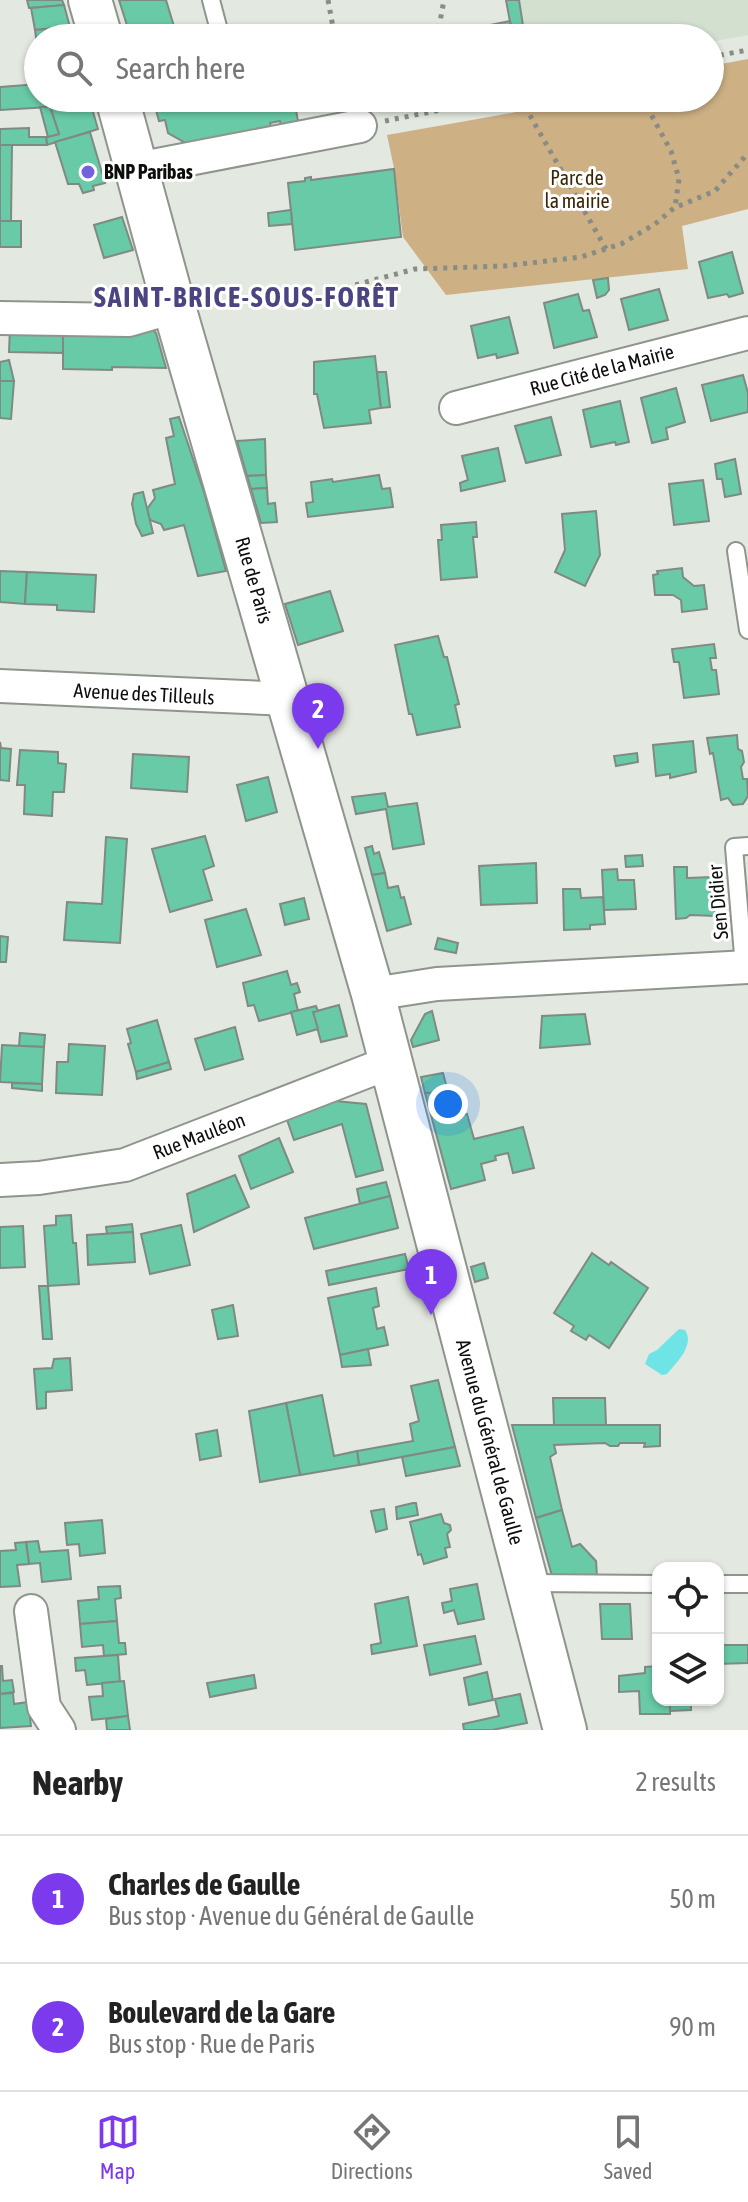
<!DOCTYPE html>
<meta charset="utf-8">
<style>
body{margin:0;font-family:"Asap Condensed",sans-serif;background:#f6f6f6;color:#222}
.controls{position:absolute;right:24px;bottom:24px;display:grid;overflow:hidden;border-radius:16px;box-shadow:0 2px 6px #0004}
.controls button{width:72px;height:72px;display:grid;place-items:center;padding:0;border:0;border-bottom:2px solid #e0e0e0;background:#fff;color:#222;font:40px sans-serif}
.you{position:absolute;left:448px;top:1104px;width:28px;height:28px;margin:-20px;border:6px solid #fff;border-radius:50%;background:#1a73e8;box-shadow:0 0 0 12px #1a73e833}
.badge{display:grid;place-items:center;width:52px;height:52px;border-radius:50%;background:#7c3aed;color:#fff;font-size:26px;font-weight:700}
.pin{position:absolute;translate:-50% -66px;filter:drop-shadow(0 2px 4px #0008)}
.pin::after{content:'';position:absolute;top:42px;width:28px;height:24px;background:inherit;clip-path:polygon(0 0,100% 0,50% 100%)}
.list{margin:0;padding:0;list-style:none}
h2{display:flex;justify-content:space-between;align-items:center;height:104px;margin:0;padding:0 32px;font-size:34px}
h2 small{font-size:26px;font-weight:400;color:#767676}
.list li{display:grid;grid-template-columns:52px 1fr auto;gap:24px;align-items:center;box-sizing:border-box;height:128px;padding:0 32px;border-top:2px solid #e0e0e0}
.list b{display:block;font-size:30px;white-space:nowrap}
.list p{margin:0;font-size:26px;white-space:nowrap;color:#767676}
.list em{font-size:26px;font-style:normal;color:#767676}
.icon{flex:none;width:44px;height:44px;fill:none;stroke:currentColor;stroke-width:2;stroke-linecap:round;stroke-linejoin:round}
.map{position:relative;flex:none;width:748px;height:1730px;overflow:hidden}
.search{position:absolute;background:#fff;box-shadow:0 2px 6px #0004;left:24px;right:24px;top:24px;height:88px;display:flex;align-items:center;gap:20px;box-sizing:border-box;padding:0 28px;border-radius:44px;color:#767676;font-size:30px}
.sheet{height:360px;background:#fff}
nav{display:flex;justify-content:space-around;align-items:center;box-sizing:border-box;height:112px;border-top:2px solid #e0e0e0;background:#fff;font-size:22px;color:#767676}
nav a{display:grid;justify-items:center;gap:4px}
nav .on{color:#7c3aed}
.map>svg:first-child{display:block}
.built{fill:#d3dfcf}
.green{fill:#cdb084}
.water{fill:#6ee4e7}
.building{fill:#68caa6;stroke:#7f8a85;stroke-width:2}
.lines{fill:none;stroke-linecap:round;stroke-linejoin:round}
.service-casing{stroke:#8e958c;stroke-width:20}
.minor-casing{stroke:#8e958c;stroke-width:36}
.tertiary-casing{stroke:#8e958c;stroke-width:46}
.path{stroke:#878c85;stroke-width:5;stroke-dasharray:4 6;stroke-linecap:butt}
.service{stroke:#fff;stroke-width:16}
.minor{stroke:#fff;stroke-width:32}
.tertiary{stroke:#fff;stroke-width:42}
.poi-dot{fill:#7462dd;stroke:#fff;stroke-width:3}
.labels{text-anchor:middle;stroke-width:6;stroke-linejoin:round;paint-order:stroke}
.poi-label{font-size:20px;font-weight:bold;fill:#0c0e0b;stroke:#fff;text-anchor:start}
.park-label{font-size:20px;fill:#382604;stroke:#fff}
.street-label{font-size:20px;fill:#0c0e0b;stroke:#fff}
.district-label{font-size:28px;font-weight:bold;letter-spacing:2px;fill:#4b4482;stroke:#fff}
</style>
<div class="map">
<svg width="748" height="1730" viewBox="0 0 748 1730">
<rect width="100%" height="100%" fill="#e3e9e0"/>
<polygon class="built" points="506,0 748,0 748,35 710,42 710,38 446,38 445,34 510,21"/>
<polygon class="green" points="748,59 748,209 682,226 688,269 446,295 403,237 394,168 387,135 512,113 569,98 710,98 710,66"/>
<path class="water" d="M679,1329L685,1330C695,1345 677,1362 667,1374L662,1375L645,1364L649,1354L657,1350Z"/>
<g class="building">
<polygon points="27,0 62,0 64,5 29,8"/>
<polygon points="119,0 166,0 177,36 131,38"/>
<polygon points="506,0 519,0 525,38 513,38"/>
<polygon points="64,5 70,27 35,30 31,8"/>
<polygon points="510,21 513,38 446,38 445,34"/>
<polygon points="70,27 72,38 38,38 37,46 35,30"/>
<polygon points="38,84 38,98 82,98 51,109 50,107 0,110 0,87"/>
<polygon points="82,98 89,98 98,129 47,145 46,137 59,134 51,109"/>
<polygon points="161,98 199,98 198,102 208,108 213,102 234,98 294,98 299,127 282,130 280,121 270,123 272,132 230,143 229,135 219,136 221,145 191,146 168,133 165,120 159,121 156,110 164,107"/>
<polygon points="40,107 50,107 59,134 48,137"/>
<polygon points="29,128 29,137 46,137 47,145 0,145 0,129"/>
<polygon points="90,132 105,183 93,186 94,190 83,193 79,184 68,184 55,142"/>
<polygon points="0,145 12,145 11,221 0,221"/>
<polygon points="394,169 401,237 295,250 288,183 305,181 305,178 311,177 311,180"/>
<polygon points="291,210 292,224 269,226 268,213"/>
<polygon points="122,217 133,250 104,258 94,225"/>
<rect x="0" y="221" width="21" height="26"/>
<polygon points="732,252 743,293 729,297 727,294 708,298 699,262"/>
<polygon points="608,278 609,290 605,295 597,298 593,280"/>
<polygon points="659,289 668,320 629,330 621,299"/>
<polygon points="578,294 583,311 589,310 597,337 554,348 544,303"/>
<polygon points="509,317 518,353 497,358 496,354 478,358 471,326"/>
<polygon points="10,327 63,328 63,353 9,352"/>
<polygon points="63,328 152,329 156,333 166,368 112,367 112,370 63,369"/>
<polygon points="375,356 381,408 369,410 371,423 324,428 317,394 314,394 314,362"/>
<polygon points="9,360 14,381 0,381 0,362"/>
<polygon points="377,372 386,372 390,407 381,408"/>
<polygon points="743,375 748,393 748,412 711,421 702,385"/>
<polygon points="0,381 14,381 11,419 0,418"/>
<polygon points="676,388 685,422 666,428 668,439 652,443 641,398"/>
<polygon points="620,401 629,442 616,445 615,442 591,447 583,410"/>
<polygon points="179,417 204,492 226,571 198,576 184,525 164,530 161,524 150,520 147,509 155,498 153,490 175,484 166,438 174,436 170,419"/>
<polygon points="551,417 561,455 526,463 515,426"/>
<polygon points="265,439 266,475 247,476 237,441"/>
<polygon points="498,448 505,481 461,491 460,483 468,480 462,456"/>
<polygon points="735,459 741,494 725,497 722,479 717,479 715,464"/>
<polygon points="266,475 267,488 251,489 247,476"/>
<polygon points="379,475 382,489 390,488 393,507 308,517 306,503 313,502 311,482 332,479 333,482"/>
<polygon points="703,480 709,521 674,525 669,484"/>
<polygon points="267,488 268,504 275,503 277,522 261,523 251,489"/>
<polygon points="143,492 153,533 142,536 136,524 132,504 134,494"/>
<polygon points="596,511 600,555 585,586 555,572 565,550 562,514"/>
<polygon points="476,522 477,537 473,537 477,577 441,580 438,540 442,540 441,525"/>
<polygon points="682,568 683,577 694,586 704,585 707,609 682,612 681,600 673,595 655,595 653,575 658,574 657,571"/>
<polygon points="0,571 27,572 25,604 0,602"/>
<polygon points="27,572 96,575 94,612 57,610 57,605 25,604"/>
<polygon points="330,591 343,631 298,645 285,604"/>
<polygon points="438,636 444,657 447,657 459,704 455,705 460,727 417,735 412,714 409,714 395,645"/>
<polygon points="714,644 716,658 710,658 712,670 716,670 719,694 684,698 679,662 674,662 672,649"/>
<polygon points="737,735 738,749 742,751 744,762 741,767 743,779 747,779 748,796 743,804 733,805 728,798 721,800 713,753 710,754 707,738"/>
<polygon points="693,741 696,772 670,778 670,774 656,776 653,745"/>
<polygon points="0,742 1,748 11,749 9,781 0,780"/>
<polygon points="20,750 58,752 58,763 66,764 64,792 53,792 52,816 24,814 25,785 17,785"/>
<polygon points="637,753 638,762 616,766 614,756"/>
<polygon points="133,754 189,757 187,792 131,788"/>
<polygon points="268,777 277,812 246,821 237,785"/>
<polygon points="385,793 388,807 417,803 424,844 393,849 386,809 356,814 352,797"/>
<polygon points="205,836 214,866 203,870 212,900 170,912 152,849"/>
<polygon points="106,837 127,839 120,943 64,940 67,902 102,904"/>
<polygon points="372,846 374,854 379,852 385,873 372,875 365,848"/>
<polygon points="642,855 643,866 626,867 625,856"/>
<polygon points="536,863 537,903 481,905 479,866"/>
<polygon points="674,867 687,867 687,878 713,877 715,916 690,915 686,918 676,919"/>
<polygon points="617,869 618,880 634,880 636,909 604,910 602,870"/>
<polygon points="385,873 388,888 398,886 401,898 404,897 411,924 387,931 372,875"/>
<polygon points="563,889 580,889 581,898 603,897 605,924 590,925 590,929 564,930"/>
<polygon points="304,898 309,919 285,925 280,904"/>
<polygon points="246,909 261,955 217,967 205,920"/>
<polygon points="0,936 8,937 6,962 0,962"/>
<polygon points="438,938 458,943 456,953 435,949"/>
<polygon points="287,971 291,985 297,983 300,992 294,994 298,1011 259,1021 254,1005 248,1006 243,983"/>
<polygon points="339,1005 347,1036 321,1042 313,1012"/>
<polygon points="316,1006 318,1011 313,1012 318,1029 297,1035 291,1012"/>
<polygon points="432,1011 439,1040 413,1047 411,1040 425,1014"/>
<polygon points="585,1014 590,1044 540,1048 542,1016"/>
<polygon points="157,1020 169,1062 136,1072 128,1044 131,1043 127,1029"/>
<polygon points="235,1027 243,1059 205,1070 195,1039"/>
<polygon points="20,1033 45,1035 44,1047 19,1046"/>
<polygon points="69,1044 105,1046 102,1095 56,1093 57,1062 68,1062"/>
<polygon points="2,1045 44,1047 42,1084 0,1082"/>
<polygon points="169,1062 171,1069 137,1079 136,1072"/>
<polygon points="443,1073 448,1092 425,1093 421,1077"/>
<polygon points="12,1083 42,1084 42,1091 12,1088"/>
<polygon points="425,1093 439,1093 444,1120 467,1114 474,1139 523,1127 534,1168 513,1173 508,1153 495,1156 496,1160 481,1164 485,1180 451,1189"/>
<polygon points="335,1101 366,1104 383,1170 356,1177 342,1124 294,1140 286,1117"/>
<polygon points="279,1138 293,1172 251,1189 239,1156"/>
<polygon points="235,1175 249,1207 194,1232 187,1194"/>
<polygon points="386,1182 390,1196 360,1204 357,1189"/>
<polygon points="390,1196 398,1228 314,1249 305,1218"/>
<polygon points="71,1215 73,1243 76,1243 79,1284 48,1286 44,1226 56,1225 56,1216"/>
<polygon points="132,1224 133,1232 107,1234 106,1227"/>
<polygon points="181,1225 190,1265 150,1274 141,1234"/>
<polygon points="23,1226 25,1267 0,1268 0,1227"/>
<polygon points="133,1232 135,1262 88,1265 87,1235"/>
<polygon points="592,1253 609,1265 611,1262 648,1288 609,1348 589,1335 586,1340 571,1331 574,1326 554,1313"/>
<polygon points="405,1254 409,1269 329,1285 326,1271"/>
<polygon points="484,1263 488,1278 475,1282 471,1267"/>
<polygon points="39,1286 48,1286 52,1339 43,1339"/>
<polygon points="376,1288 379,1306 373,1308 377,1329 384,1327 388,1345 340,1355 328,1298"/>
<polygon points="233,1305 238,1336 218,1339 212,1310"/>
<polygon points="368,1349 371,1365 342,1367 340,1355"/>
<polygon points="70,1358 72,1390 46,1392 46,1408 37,1409 34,1369 52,1368 54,1359"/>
<polygon points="438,1380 455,1447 359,1465 357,1451 413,1441 410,1424 419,1421 411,1386"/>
<polygon points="322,1395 334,1456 357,1451 359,1465 300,1475 286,1403"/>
<polygon points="553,1398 605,1398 606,1425 554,1425"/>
<polygon points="286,1403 300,1475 260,1482 249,1411"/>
<polygon points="512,1425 660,1425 660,1446 644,1447 645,1443 620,1443 618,1446 610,1446 605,1443 554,1445 556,1453 550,1457 562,1510 536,1518"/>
<polygon points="217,1430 221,1456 200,1460 196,1434"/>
<polygon points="455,1447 460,1466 406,1476 402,1457"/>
<polygon points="413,1503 416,1503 418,1515 397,1519 396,1507"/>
<polygon points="384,1509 387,1529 376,1532 371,1511"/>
<polygon points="562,1510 572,1547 580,1544 596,1561 597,1576 552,1576 536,1518"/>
<polygon points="441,1514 444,1523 450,1525 451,1530 447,1534 450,1547 445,1548 447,1557 424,1564 421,1554 418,1555 410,1522"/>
<polygon points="102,1520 105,1553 80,1556 79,1544 67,1545 65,1523"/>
<polygon points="38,1541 40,1552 68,1550 71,1579 42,1582 40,1563 29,1564 26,1542"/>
<polygon points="26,1542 29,1564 17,1565 20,1586 0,1587 0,1551 16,1550 15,1543"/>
<polygon points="477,1584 484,1619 458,1624 454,1610 444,1613 442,1603 452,1601 450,1589"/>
<polygon points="120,1586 121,1598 115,1599 117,1621 80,1624 78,1601 99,1599 98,1587"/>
<polygon points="408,1597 417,1646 372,1654 371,1645 381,1643 375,1604"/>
<polygon points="600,1604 630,1604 632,1639 602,1639"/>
<polygon points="117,1621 119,1643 125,1643 126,1654 104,1656 103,1645 82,1647 80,1624"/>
<polygon points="475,1636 481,1664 430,1675 424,1645"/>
<polygon points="718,1645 748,1645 748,1663 718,1664"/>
<polygon points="118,1655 120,1682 87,1685 85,1670 76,1671 75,1658"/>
<polygon points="0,1666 2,1666 3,1681 12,1680 14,1692 0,1694"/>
<polygon points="658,1666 658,1700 677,1701 670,1702 670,1714 640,1714 639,1691 619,1692 619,1676 645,1673 645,1667"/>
<polygon points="487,1672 493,1700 469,1705 464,1678"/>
<polygon points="254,1675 256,1688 210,1697 207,1683"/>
<polygon points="124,1681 128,1716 92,1720 89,1697 103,1696 102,1683"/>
<polygon points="13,1693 14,1704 28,1702 31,1726 0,1728 0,1694"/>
<polygon points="520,1694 527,1723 492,1730 464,1730 463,1724 499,1716 495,1699"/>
<polygon points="677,1700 691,1700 691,1710 670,1711 670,1702"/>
<polygon points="128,1716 130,1730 107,1730 106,1719"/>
</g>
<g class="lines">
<defs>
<g id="service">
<polyline points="211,0 221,38"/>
<polyline points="736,551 748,630"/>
<polyline points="744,967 734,847 748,846"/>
<polyline points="528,1583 658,1584"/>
<polyline points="718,1584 748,1584"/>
</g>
<g id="minor">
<polyline points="137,169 360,126"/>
<polyline points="0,318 129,320 174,307"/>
<polyline points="456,408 748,333"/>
<polyline points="0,686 289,699"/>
<polyline points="373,994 437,984 748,967"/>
<polyline points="0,1180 39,1178 125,1165 391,1062"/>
<polyline points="31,1611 44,1707 59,1730"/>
</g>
<g id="tertiary">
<polyline points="90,0 101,38"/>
<polyline points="117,98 174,307 373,994 565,1730"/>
</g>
</defs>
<use href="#service" class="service-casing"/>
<use href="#minor" class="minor-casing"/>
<use href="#tertiary" class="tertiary-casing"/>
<g class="path">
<polyline points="328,0 335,38"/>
<polyline points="437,38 444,0"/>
<polyline points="710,57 748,50"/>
<polyline points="442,98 443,109"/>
<polyline points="520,98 606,249"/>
<polyline points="642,98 671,151 679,179 675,207"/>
<polyline points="385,121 501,98"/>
<polyline points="336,290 415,269 504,266 581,257 621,244 655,224 674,208 715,191 748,153"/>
</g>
<use href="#service" class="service"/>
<use href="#minor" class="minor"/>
<use href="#tertiary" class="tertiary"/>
</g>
<circle class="poi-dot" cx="88" cy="172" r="8"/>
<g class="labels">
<g class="poi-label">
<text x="104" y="179">BNP Paribas</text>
</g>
<g class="park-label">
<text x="577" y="185">Parc de<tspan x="577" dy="23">la mairie</tspan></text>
</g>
<g class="street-label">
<text transform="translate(602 370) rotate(-15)" y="7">Rue Cité de la Mairie</text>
<text transform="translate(254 580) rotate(74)" y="7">Rue de Paris</text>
<text transform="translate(144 694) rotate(3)" y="7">Avenue des Tilleuls</text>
<text transform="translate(718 902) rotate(-95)" y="7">Sen Didier</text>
<text transform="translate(199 1136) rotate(-21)" y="7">Rue Mauléon</text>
<text transform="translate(490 1442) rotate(75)" y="7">Avenue du Général de Gaulle</text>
</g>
<g class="district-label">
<text x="247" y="307">SAINT-BRICE-SOUS-FORÊT</text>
</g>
</g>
</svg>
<div class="controls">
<button><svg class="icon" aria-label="locate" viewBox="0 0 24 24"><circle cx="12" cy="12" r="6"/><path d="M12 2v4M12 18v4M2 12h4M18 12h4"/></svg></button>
<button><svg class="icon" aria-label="layers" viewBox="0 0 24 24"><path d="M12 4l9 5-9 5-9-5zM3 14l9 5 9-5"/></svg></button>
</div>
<div class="you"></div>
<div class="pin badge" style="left:431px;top:1315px">1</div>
<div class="pin badge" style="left:318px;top:749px">2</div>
<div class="search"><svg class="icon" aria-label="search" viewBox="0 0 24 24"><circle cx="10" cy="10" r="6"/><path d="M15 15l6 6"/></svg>Search here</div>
</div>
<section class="sheet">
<h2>Nearby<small>2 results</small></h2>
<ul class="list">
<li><span class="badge">1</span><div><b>Charles de Gaulle</b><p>Bus stop · Avenue du Général de Gaulle</p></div><em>50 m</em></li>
<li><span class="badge">2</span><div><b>Boulevard de la Gare</b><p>Bus stop · Rue de Paris</p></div><em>90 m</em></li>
</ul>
</section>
<nav>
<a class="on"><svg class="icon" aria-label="map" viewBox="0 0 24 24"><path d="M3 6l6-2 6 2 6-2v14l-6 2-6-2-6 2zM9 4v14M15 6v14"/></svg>Map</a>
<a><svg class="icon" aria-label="directions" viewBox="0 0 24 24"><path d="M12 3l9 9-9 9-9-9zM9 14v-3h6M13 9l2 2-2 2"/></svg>Directions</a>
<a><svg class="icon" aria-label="saved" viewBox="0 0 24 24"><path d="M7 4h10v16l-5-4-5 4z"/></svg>Saved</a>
</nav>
